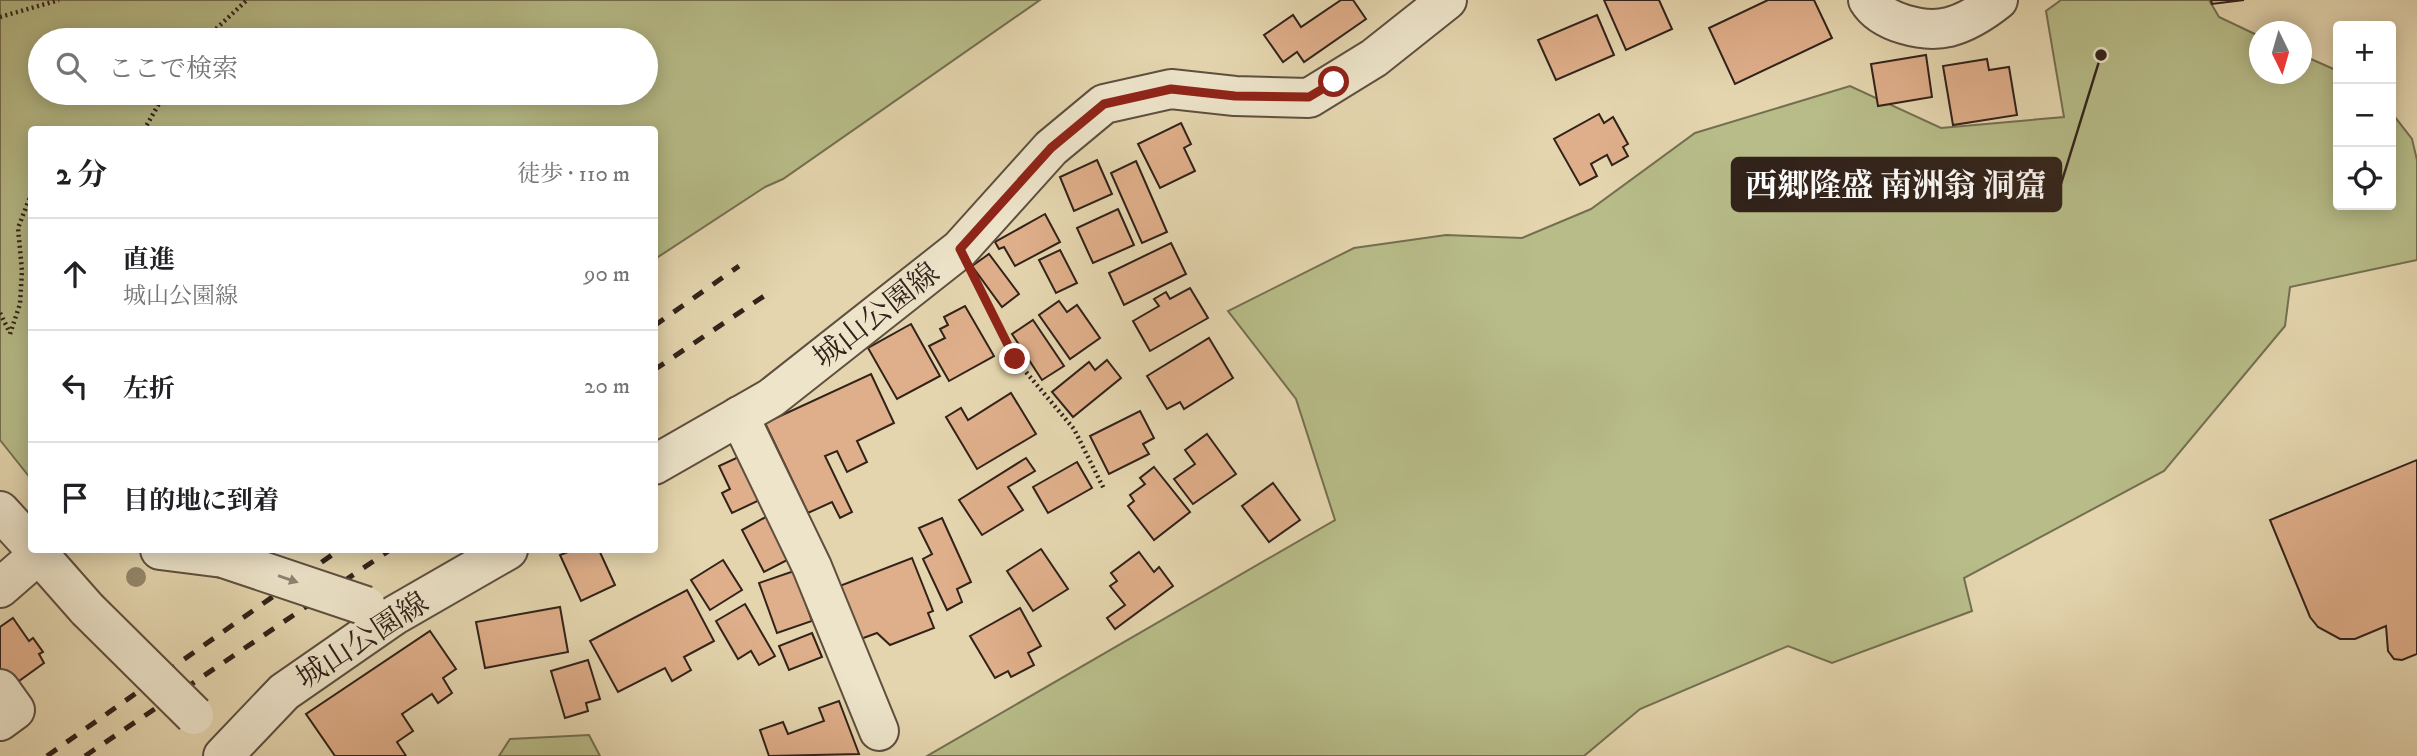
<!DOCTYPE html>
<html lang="ja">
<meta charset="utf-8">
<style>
body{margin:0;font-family:"IM FELL DW Pica","Noto Serif JP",serif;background:#f2f2f2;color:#202124}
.controls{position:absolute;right:21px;top:21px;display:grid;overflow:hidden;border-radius:7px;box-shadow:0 4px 18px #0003}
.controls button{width:63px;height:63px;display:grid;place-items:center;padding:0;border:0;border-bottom:2px solid #e0e0e0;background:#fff;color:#202124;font:35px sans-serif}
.compass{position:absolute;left:2249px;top:21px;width:63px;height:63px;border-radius:50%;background:#fff;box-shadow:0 4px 18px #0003;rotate:175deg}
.stop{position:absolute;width:21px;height:21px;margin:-16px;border:5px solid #8f2418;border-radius:50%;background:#fff}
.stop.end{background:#8f2418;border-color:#fff;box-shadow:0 2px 7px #0008}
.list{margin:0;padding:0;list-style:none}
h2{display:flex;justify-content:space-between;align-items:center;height:91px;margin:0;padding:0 28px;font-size:30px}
h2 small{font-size:23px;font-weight:400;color:#757577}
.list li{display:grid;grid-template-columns:46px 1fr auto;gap:21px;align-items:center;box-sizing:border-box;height:112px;padding:0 28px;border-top:2px solid #e0e0e0}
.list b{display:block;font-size:26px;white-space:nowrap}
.list p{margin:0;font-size:23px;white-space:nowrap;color:#757577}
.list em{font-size:23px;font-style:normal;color:#757577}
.icon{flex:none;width:38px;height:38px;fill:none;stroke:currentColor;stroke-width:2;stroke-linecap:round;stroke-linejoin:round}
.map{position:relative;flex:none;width:2417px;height:756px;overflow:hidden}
.search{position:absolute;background:#fff;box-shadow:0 4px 18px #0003;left:28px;top:28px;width:630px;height:77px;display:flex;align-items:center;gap:18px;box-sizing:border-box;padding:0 24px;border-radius:38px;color:#757577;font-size:26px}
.panel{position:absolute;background:#fff;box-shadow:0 4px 18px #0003;left:28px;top:126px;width:630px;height:427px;border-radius:7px}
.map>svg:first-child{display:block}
.green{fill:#b7bc88;stroke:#746f51;stroke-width:2;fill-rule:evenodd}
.building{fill:#dfae8a;stroke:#31221a;stroke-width:2}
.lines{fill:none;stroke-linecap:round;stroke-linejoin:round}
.minor-casing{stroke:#5e4f3f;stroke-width:42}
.path{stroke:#31221a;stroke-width:4.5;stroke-dasharray:2 3.5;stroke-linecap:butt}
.minor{stroke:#ede4ca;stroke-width:38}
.rail{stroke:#31221a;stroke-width:5;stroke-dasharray:12 12;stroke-linecap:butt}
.minor-bridge-casing{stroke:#5e4f3f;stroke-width:42;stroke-linecap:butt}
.minor-bridge{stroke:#ede4ca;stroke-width:38}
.tree{fill:#94876c}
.oneway{fill:#8f8372}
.route{stroke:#8f2418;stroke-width:9}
.labels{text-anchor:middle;stroke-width:7;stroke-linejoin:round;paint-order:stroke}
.street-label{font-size:30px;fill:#31221a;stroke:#ede4ca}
.leader{fill:none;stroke:#31221a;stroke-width:2.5}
.callout-dot{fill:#31221a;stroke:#ede4ca;stroke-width:2.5}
.callout{fill:#31221a;stroke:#31221a;stroke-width:2.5}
.callout-label{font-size:32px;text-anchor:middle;font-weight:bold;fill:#fff}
</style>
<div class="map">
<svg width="2417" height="756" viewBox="0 0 2417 756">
<rect width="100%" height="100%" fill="#e4d5ae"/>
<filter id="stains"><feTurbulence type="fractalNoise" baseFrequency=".00286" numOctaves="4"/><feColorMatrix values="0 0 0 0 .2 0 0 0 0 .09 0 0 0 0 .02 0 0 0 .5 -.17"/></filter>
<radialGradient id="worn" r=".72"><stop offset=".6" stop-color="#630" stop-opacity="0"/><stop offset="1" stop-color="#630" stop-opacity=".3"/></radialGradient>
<g class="green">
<path d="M0,0H1040L783,179L765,187L655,259L654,130H32L31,479L0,440ZM40,40H646V93H40Z"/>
<polygon points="2061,0 2209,0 2219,17 2259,36 2260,74 2302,74 2302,55 2338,71 2338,205 2391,205 2391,112 2412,139 2417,160 2417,260 2290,287 2285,326 2164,471 1964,578 1972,611 1832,663 1788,646 1640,709 1584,756 927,756 1335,520 1296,399 1228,311 1354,248 1446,235 1522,238 1591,209 1695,133 1850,86 1941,128 2064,117 2046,11"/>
<polygon points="589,735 600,756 499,756 510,739"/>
</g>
<g class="building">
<polygon points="1341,0 1353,0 1366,19 1304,62 1297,52 1283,62 1264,35 1293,15 1301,27"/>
<polygon points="1604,0 1659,0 1672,29 1626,50"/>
<polygon points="1768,0 1814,0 1832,38 1735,84 1709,28"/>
<polygon points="2211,0 2244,0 2212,4"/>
<polygon points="1597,15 1614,55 1556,80 1538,40"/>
<polygon points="1926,55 1932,97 1878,106 1871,64"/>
<polygon points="1987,59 1989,70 2009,67 2017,115 1953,125 1943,66"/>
<polygon points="1599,114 1604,123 1613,117 1628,144 1623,147 1628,156 1612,165 1607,155 1591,164 1597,176 1580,185 1554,139"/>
<polygon points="1181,123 1191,144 1184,148 1195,171 1160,188 1138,144"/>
<polygon points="1097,160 1112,194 1074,211 1060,177"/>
<polygon points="1136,161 1167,232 1142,243 1111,173"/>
<polygon points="1118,209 1134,245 1093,263 1077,228"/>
<polygon points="1045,214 1060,242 1015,266 1004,247 999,249 995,242"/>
<polygon points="1171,243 1186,274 1124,305 1109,273"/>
<polygon points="1060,250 1077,283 1056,293 1039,260"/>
<polygon points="989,254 1019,294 1002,307 972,266"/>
<polygon points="1190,288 1208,318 1150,351 1133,321 1159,306 1154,299 1166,292 1170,299"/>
<polygon points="1059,301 1067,312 1077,305 1100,338 1070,359 1039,315"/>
<polygon points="965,306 994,356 949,381 929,346 945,338 940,329 948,325 944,317"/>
<polygon points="1033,320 1064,366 1042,380 1012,334"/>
<polygon points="911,324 940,376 897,399 868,348"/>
<polygon points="1209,338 1233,378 1184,409 1180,402 1167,409 1147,376"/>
<polygon points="1107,360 1121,378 1073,417 1052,392 1089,362 1095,370"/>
<polygon points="871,374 894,423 857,441 867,462 847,472 837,451 825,456 852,512 840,518 832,502 808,513 765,423"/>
<polygon points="1011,393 1036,434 977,469 946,417 961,408 968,420"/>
<polygon points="1140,411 1154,438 1143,444 1149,454 1109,474 1090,436"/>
<polygon points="1207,434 1236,474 1193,504 1174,479 1195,464 1185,450"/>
<polygon points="745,454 766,497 732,513 722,493 730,489 719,466"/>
<polygon points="1026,458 1035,471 1008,487 1023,510 982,535 959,500"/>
<polygon points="2417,460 2417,654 2402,660 2394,659 2388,651 2386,626 2355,639 2340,639 2318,627 2310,617 2270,520"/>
<polygon points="1077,462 1092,488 1048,513 1033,487"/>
<polygon points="1154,467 1190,512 1154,540 1128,506 1134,501 1130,495 1145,484 1140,478"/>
<polygon points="1273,483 1300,520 1269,542 1242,506"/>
<polygon points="773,513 795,556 764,572 742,530"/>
<polygon points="942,518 971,582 957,589 962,602 947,610 923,559 932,554 919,528"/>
<polygon points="1041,549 1068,589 1033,611 1007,571"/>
<polygon points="573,550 599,550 615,585 581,601 560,555"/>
<polygon points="1139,552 1154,572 1159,567 1173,586 1115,629 1107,618 1125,605 1110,586 1117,581 1111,573"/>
<polygon points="912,558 933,611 928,613 934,628 890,645 877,633 858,640 837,587"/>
<polygon points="723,560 742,590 710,610 691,580"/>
<polygon points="794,571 812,621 777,633 759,583"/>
<polygon points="687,590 714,641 684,657 691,670 672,681 665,668 618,692 590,641"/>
<polygon points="745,604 775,656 759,665 751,651 738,659 716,621"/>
<polygon points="560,607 568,652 485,668 476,622"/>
<polygon points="1020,608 1041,646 1028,653 1034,665 1011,677 1008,671 995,678 970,636"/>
<polygon points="13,618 29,641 33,638 43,652 39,654 44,663 12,686 0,669 0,627"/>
<polygon points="430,631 456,669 443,678 452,693 438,703 432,694 402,714 413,731 397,742 406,756 335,756 306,714"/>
<polygon points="812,633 822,657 789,670 779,646"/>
<polygon points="588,660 600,699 586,703 588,711 565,718 551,671"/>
<polygon points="839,701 859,754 769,756 760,730 783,722 788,734 824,721 819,708"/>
</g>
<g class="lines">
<defs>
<g id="minor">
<path d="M1868,0C1882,23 1924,33 1949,27C1968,22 1983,12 1998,0"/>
<polyline points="739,416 812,567 879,731"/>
<polyline points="654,465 771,398 960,249 1051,148 1104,104 1171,89 1235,96 1309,98 1374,58 1447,0"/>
<polyline points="0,511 32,546"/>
<polyline points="35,550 87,609"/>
<polyline points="160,550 223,558"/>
<polyline points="0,588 39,554"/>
<polyline points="0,689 15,710 0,721"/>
<polyline points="223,756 284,692 395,615 508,550"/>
</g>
</defs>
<use href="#minor" class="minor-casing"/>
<g class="path">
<polyline points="0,17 59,0"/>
<polyline points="204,40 247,0"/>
<polyline points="144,130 165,93"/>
<polyline points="976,281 1015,359 1074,429 1104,489"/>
<polyline points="0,313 10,333"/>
<polyline points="10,334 20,304 22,271 18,228 32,192"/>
</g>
<use href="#minor" class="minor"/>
<g class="rail">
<polyline points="654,326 739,266"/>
<polyline points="654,370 773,290"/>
<polyline points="47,756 339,550"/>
<polyline points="85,756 390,550"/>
</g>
<defs>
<g id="minor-bridge">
<polyline points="223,558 366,606"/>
<polyline points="87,609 194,715"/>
</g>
</defs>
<use href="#minor-bridge" class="minor-bridge-casing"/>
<use href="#minor-bridge" class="minor-bridge"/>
</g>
<circle class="tree" cx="136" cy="577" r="10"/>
<defs><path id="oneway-solid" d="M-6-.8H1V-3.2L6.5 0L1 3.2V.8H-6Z" transform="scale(1.75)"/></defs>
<use class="oneway" href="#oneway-solid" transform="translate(288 579) rotate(19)"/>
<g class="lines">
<polyline class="route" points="1015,359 960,249 1051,148 1104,104 1171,89 1235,96 1309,97 1334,82"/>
</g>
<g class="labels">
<g class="street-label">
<text transform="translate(876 315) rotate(-38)" y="10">城山公園線</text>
<text transform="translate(362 640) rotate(-33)" y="10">城山公園線</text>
</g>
</g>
<path class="leader" d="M2101 55L2061 184"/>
<circle class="callout-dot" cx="2101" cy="55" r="7"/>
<rect class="callout" x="1732" y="158" width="329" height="53" rx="7"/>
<g class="callout-label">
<text x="1896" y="196">西郷隆盛 南洲翁 洞窟</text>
</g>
<rect width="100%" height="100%" filter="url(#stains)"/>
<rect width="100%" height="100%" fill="url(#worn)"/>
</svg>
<div class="controls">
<button>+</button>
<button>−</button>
<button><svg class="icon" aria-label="locate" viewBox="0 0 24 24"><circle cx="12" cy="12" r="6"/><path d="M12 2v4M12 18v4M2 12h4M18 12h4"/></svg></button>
</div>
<svg class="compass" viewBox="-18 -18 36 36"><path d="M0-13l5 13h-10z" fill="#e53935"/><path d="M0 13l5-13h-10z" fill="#757577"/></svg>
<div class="stop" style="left:1334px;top:82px"></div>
<div class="stop end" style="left:1015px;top:359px"></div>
<div class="search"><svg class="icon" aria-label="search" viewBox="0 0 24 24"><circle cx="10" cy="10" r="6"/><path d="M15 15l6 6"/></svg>ここで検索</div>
<section class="panel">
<h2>2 分<small>徒歩 · 110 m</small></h2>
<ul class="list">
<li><svg class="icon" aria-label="ahead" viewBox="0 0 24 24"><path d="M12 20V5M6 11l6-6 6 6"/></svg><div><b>直進</b><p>城山公園線</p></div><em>90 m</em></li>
<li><svg class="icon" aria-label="left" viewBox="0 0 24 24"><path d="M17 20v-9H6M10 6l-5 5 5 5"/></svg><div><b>左折</b></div><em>20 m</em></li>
<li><svg class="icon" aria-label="arrive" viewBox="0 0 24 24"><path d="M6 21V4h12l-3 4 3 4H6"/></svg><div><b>目的地に到着</b></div></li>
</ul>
</section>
</div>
